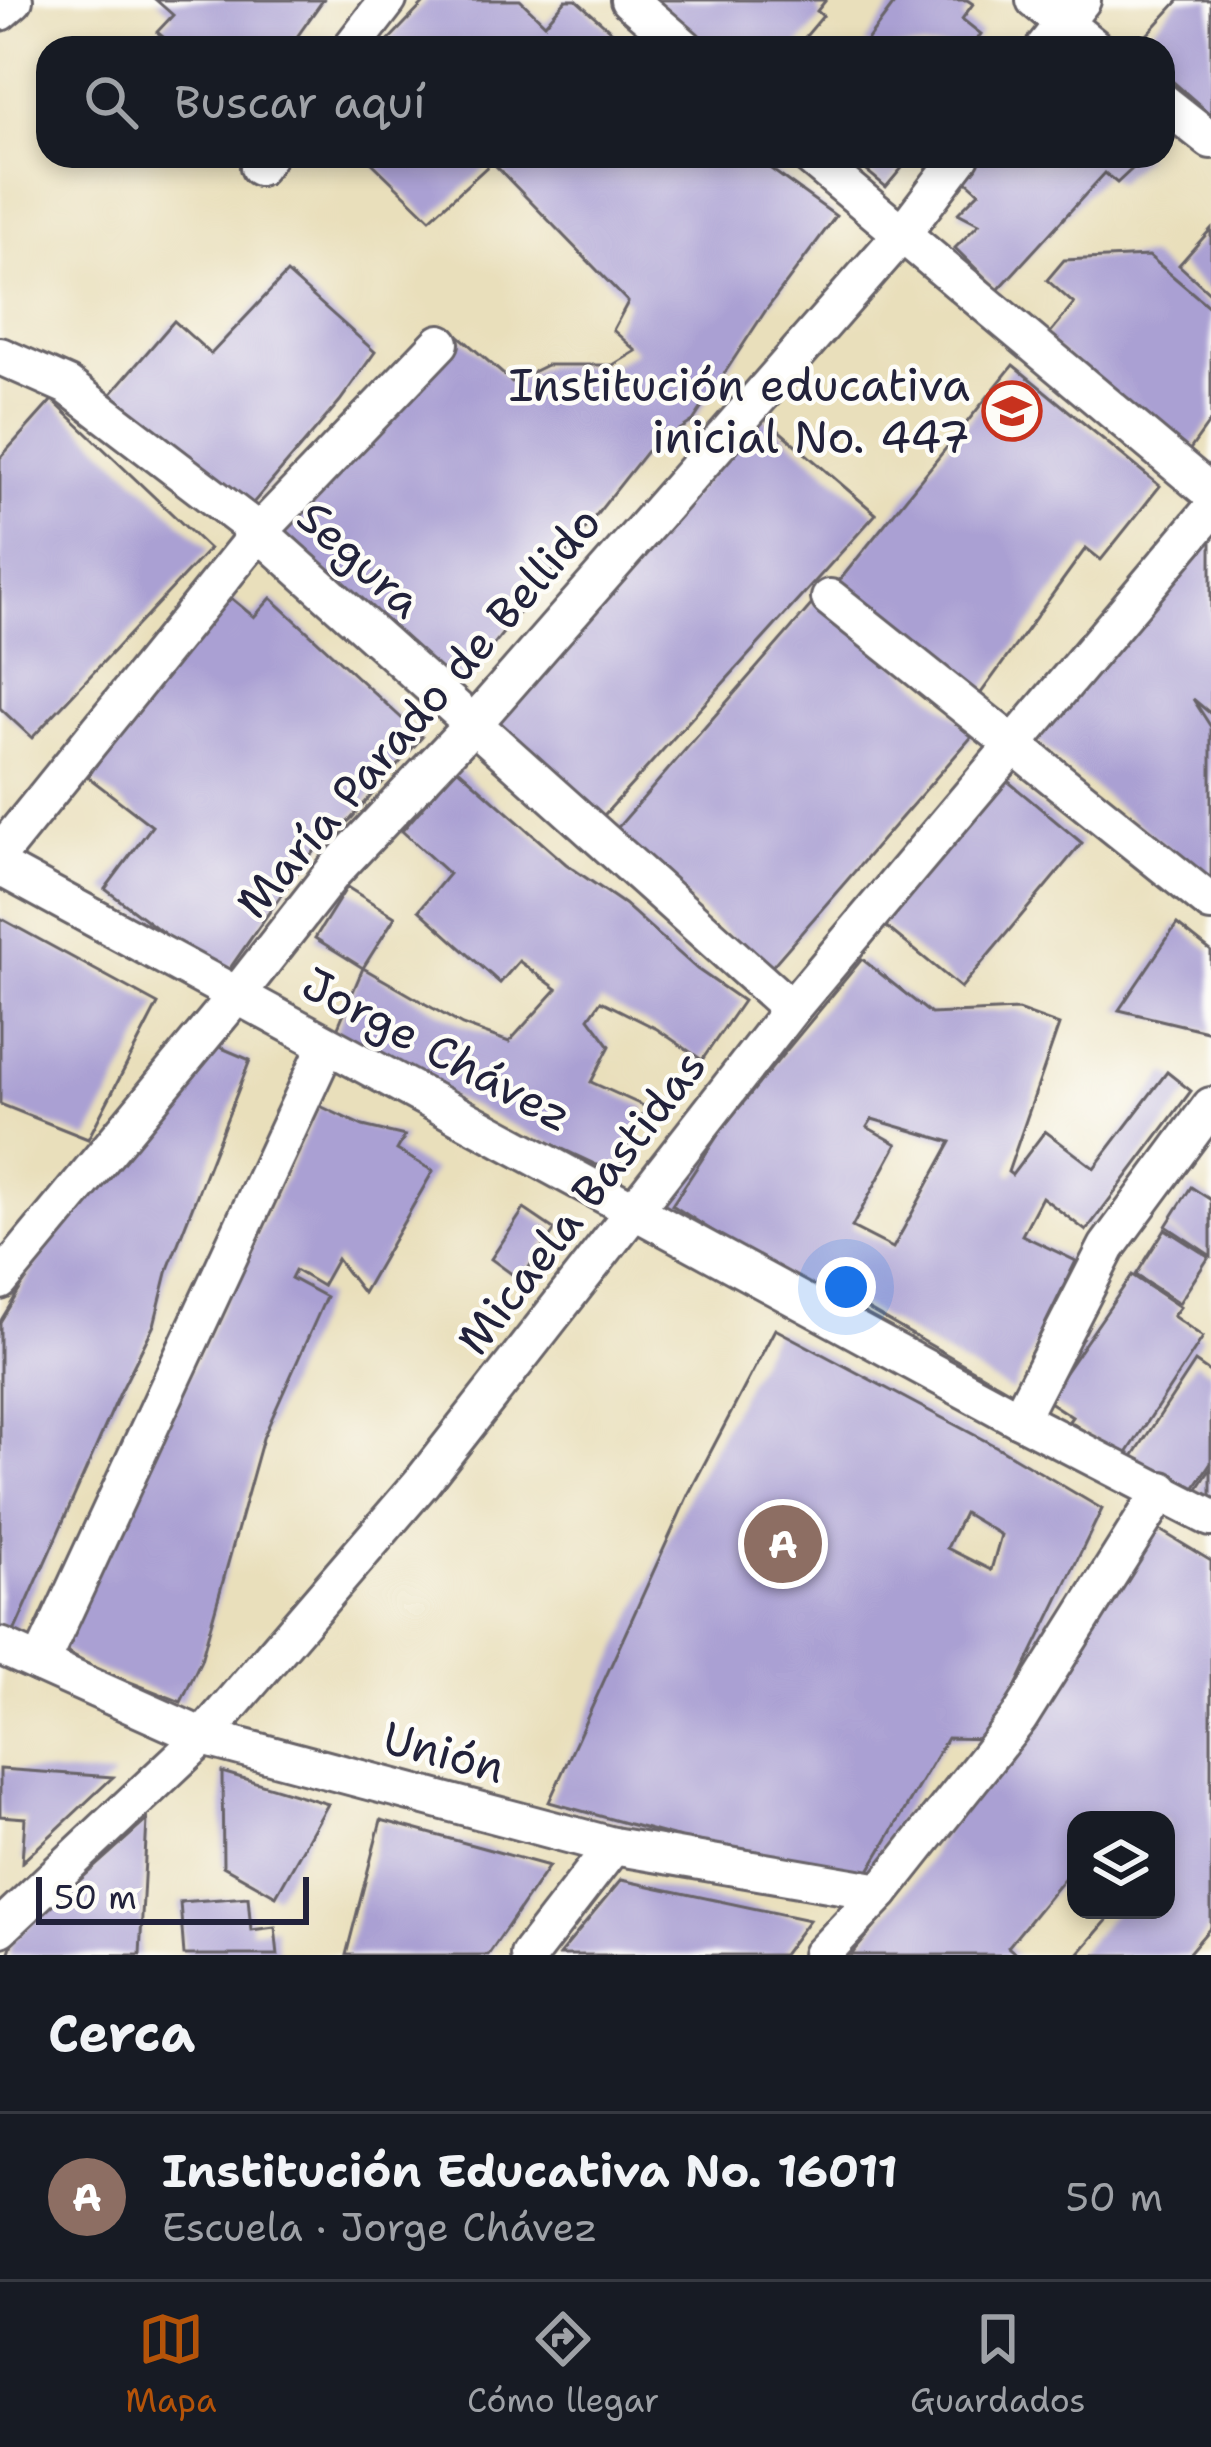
<!DOCTYPE html>
<html lang="es">
<meta charset="utf-8">
<style>
body{margin:0;font-family:"Shantell Sans",sans-serif;background:#20242c;color:#f1f3f6}
.controls{position:absolute;right:36px;bottom:36px;display:grid;overflow:hidden;border-radius:24px;box-shadow:0 6px 18px #0003}
.controls button{width:108px;height:108px;display:grid;place-items:center;padding:0;border:0;border-bottom:3px solid #363941;background:#171b24;color:#f1f3f6;font:60px sans-serif}
.scale{position:absolute;left:36px;bottom:30px;width:273px;box-sizing:border-box;padding-left:12px;border:6px solid #22223b;border-top:0;font-size:33px;line-height:42px;white-space:nowrap;color:#22223b;-webkit-text-stroke:9px #fdfcf7;paint-order:stroke}
.you{position:absolute;left:846px;top:1287px;width:42px;height:42px;margin:-30px;border:9px solid #fff;border-radius:50%;background:#1a73e8;box-shadow:0 0 0 18px #1a73e833}
.badge{display:grid;place-items:center;width:78px;height:78px;border-radius:50%;background:#b45309;color:#fff;font-size:39px;font-weight:700}
.pin{position:absolute;translate:-50% -50%;border:6px solid #fff;box-shadow:0 3px 12px #0006}
.list{margin:0;padding:0;list-style:none}
h2{display:flex;justify-content:space-between;align-items:center;height:156px;margin:0;padding:0 48px;font-size:51px}
h2 small{font-size:39px;font-weight:400;color:#9ea1a6}
.list li{display:grid;grid-template-columns:78px 1fr auto;gap:36px;align-items:center;box-sizing:border-box;height:168px;padding:0 48px;border-top:3px solid #363941}
.list b{display:block;font-size:45px;white-space:nowrap}
.list p{margin:0;font-size:39px;white-space:nowrap;color:#9ea1a6}
.list em{font-size:39px;font-style:normal;color:#9ea1a6}
.icon{flex:none;width:66px;height:66px;fill:none;stroke:currentColor;stroke-width:2;stroke-linecap:round;stroke-linejoin:round}
.map{position:relative;flex:none;width:1211px;height:1955px;overflow:hidden}
.search{position:absolute;background:#171b24;box-shadow:0 6px 18px #0003;left:36px;right:36px;top:36px;height:132px;display:flex;align-items:center;gap:30px;box-sizing:border-box;padding:0 42px;border-radius:36px;color:#9ea1a6;font-size:45px}
.sheet{height:324px;background:#171b24}
nav{display:flex;justify-content:space-around;align-items:center;box-sizing:border-box;height:168px;border-top:3px solid #363941;background:#171b24;font-size:33px;color:#9ea1a6}
nav a{display:grid;justify-items:center;gap:6px}
nav .on{color:#b45309}
.map>svg:first-child{display:block}
.building{fill:#aaa0d3;fill-rule:evenodd}
.lines{fill:none;stroke-linecap:round;stroke-linejoin:round}
.minor-casing{stroke:#686468;stroke-width:42}
.minor{stroke:#fff;stroke-width:36}
.labels{text-anchor:middle;stroke-width:9;stroke-linejoin:round;paint-order:stroke}
.poi-label{font-size:45px;fill:#22223b;stroke:#fdfcf7;text-anchor:end}
.street-label{font-size:45px;fill:#22223b;stroke:#fdfcf7}
</style>
<div class="map">
<svg width="1211" height="1955" viewBox="0 0 1211 1955">
<rect width="100%" height="100%" fill="#fdfcf7"/>
<filter id="ink" filterUnits="userSpaceOnUse"><feTurbulence type="fractalNoise" baseFrequency=".00833" numOctaves="2"/><feDisplacementMap in="SourceGraphic" scale="24" xChannelSelector="R" yChannelSelector="G"/><feConvolveMatrix kernelMatrix="1 2 1 2 8 2 1 2 1" color-interpolation-filters="sRGB"/></filter>
<filter id="wash" filterUnits="userSpaceOnUse"><feTurbulence type="fractalNoise" baseFrequency=".004" numOctaves="4" result="noise"/><feDisplacementMap in="SourceGraphic" scale="48" xChannelSelector="R" yChannelSelector="G"/><feGaussianBlur stdDeviation="2.7" result="paint"/><feColorMatrix in="noise" values="0 0 0 0 0 0 0 0 0 0 0 0 0 0 0 0 0 1.4 0 .05"/><feComposite in="paint" operator="in"/></filter>
<g filter="url(#wash)">
<rect width="100%" height="100%" fill="#e9dfbb"/>
<g id="blocks">
<g class="building">
<polygon points="156,0 323,0 289,48 176,48 157,32 173,15"/>
<polygon points="427,0 520,0 545,24 566,0 576,0 630,48 381,48"/>
<polygon points="651,0 826,0 817,11 823,16 796,48 708,48"/>
<polygon points="897,0 967,0 973,4 962,19 981,34 971,48 872,48 865,43"/>
<polygon points="1179,0 1211,0 1211,115 1163,73 1163,48 1135,48"/>
<polygon points="365,156 484,156 492,162 430,219"/>
<polygon points="497,156 753,156 836,216 766,310 693,421 647,451 457,691 279,537 457,334 512,382 547,365 613,365 636,351 613,330 628,302 492,162"/>
<polygon points="849,156 912,156 886,187"/>
<polygon points="965,156 1146,156 1117,183 1105,173 998,290 955,248 979,224 958,213 979,192 953,169"/>
<polygon points="1211,229 1211,294 1179,265"/>
<polygon points="1149,256 1208,306 1211,302 1211,420 1186,455 1045,339 1074,304 1047,280 1064,260"/>
<polygon points="287,273 375,352 340,401 248,509 111,394 174,321 211,354"/>
<polygon points="1013,365 1160,486 1101,560 1086,548 976,700 831,591"/>
<polygon points="52,400 209,549 32,738 0,708 0,458"/>
<polygon points="762,416 876,514 596,824 487,722"/>
<polygon points="1211,533 1211,714 1193,699 1211,727 1211,884 1034,738"/>
<polygon points="819,596 975,733 769,970 613,833"/>
<polygon points="231,598 254,617 271,598 422,737 351,819 308,857 223,978 105,889 152,826 88,777 139,704"/>
<polygon points="457,768 566,864 624,904 697,969 743,1001 702,1060 657,1029 601,1001 589,1018 610,1046 591,1082 646,1107 616,1174 332,1041 363,968 315,938 347,887 395,917 363,968 462,1025 509,1042 557,989 519,961 500,983 419,910 449,874 402,831"/>
<polygon points="998,773 1082,843 961,988 878,920"/>
<polygon points="0,918 158,1004 88,1139 0,1104"/>
<polygon points="1177,924 1211,951 1211,1032 1119,1010"/>
<path d="M862,959L931,1014L1018,1010L1059,1025L1008,1172L1012,1175L1045,1131L1094,1168L1167,1072L1191,1091L1086,1231L1042,1197L1022,1235L1076,1261L1012,1392L864,1307L814,1296L672,1205L724,1126ZM872,1119L951,1142L893,1248L852,1227L897,1144L867,1127Z"/>
<polygon points="217,1046 250,1060 168,1269 154,1325 120,1393 10,1641 0,1637 0,1322 61,1222"/>
<polygon points="320,1106 363,1126 405,1136 397,1150 433,1171 363,1293 337,1259 322,1286 295,1270 291,1278 326,1297 263,1438 201,1660 181,1702 97,1669 57,1647"/>
<polygon points="1191,1187 1211,1200 1211,1256 1166,1226"/>
<polygon points="524,1209 555,1230 520,1280 491,1259"/>
<polygon points="1165,1229 1209,1257 1179,1303 1136,1275"/>
<polygon points="1132,1275 1180,1307 1173,1316 1203,1337 1124,1458 1069,1421 1072,1417 1046,1400"/>
<path d="M775,1329L999,1448L1102,1509L990,1739L947,1738L867,1874L793,1869L549,1802L689,1493ZM964,1513L1001,1535L991,1570L947,1548Z"/>
<polygon points="1195,1362 1211,1373 1211,1463 1187,1499 1130,1461"/>
<polygon points="1211,1468 1211,1499 1197,1490"/>
<polygon points="1150,1524 1211,1561 1211,1927 1187,1955 1077,1955 1116,1910 1166,1910 1166,1820 1076,1820 1076,1864 1008,1947 1017,1955 851,1955 919,1875 948,1825"/>
<polygon points="0,1769 113,1777 22,1862 25,1818 0,1816"/>
<polygon points="222,1772 328,1804 276,1896 223,1866"/>
<polygon points="147,1820 140,1955 8,1955 13,1940"/>
<polygon points="381,1820 549,1866 488,1955 346,1955"/>
<polygon points="621,1880 809,1920 783,1955 559,1955"/>
<polygon points="248,1897 251,1930 275,1927 278,1955 184,1955 180,1902"/>
</g>
</g>
</g>
<g filter="url(#ink)">
<use href="#blocks" fill-opacity="0" stroke="#686468" stroke-width="3"/>
<g class="lines">
<defs>
<g id="minor">
<polyline points="629,0 685,48"/>
<polyline points="1035,0 1095,48"/>
<polyline points="0,12 14,0"/>
<polyline points="351,48 388,0"/>
<polyline points="1044,48 1082,0"/>
<polyline points="1163,102 1211,140"/>
<polyline points="809,156 1211,493"/>
<polyline points="259,167 267,156"/>
<polyline points="0,356 68,386 259,532 791,1009"/>
<polyline points="830,598 1211,903"/>
<polyline points="0,853 259,532 440,343"/>
<polyline points="0,867 1019,1419 1211,1518"/>
<polyline points="0,1281 236,996 334,871 473,724 901,235 961,156"/>
<polyline points="1019,1419 1107,1247 1211,1106"/>
<polyline points="0,1646 203,1737 613,1846 881,1892"/>
<polyline points="40,1664 327,1045"/>
<polyline points="0,1928 203,1737 422,1482 791,1009 1211,510"/>
<polyline points="529,1955 613,1846"/>
<polyline points="821,1955 881,1892 1019,1718 1162,1490"/>
</g>
</defs>
<use href="#minor" class="minor-casing"/>
<use href="#minor" class="minor"/>
</g>
</g>
<defs>
<symbol id="school-ring" viewBox="-11 -11 22 22"><circle r="9.5" fill="#fdfcf7" stroke="#c8321e" stroke-width="1.5"/><path d="M0-5L7-2L0 1L-7-2ZM-4 1L0 2.5L4 1V4Q0 6-4 4Z" fill="#c8321e"/></symbol>
</defs>
<g fill-rule="evenodd">
<use href="#school-ring" x="979" y="378" width="66" height="66"/>
</g>
<g class="labels">
<g class="poi-label">
<text x="970" y="401">Institución educativa<tspan x="970" dy="52">inicial No. 447</tspan></text>
</g>
<g class="street-label">
<text transform="translate(360 559) rotate(42)" y="16">Segura</text>
<text transform="translate(418 712) rotate(-49)" y="16">María Parado de Bellido</text>
<text transform="translate(437 1049) rotate(28)" y="16">Jorge Chávez</text>
<text transform="translate(581 1202) rotate(-52)" y="16">Micaela Bastidas</text>
<text transform="translate(444 1752) rotate(15)" y="16">Unión</text>
</g>
</g>
</svg>
<div class="controls">
<button><svg class="icon" aria-label="layers" viewBox="0 0 24 24"><path d="M12 4l9 5-9 5-9-5zM3 14l9 5 9-5"/></svg></button>
</div>
<div class="scale">50 m</div>
<div class="you"></div>
<div class="pin badge" style="left:783px;top:1544px;background:#8d6e63">A</div>
<div class="search"><svg class="icon" aria-label="search" viewBox="0 0 24 24"><circle cx="10" cy="10" r="6"/><path d="M15 15l6 6"/></svg>Buscar aquí</div>
</div>
<section class="sheet">
<h2>Cerca<small></small></h2>
<ul class="list">
<li><span class="badge" style="background:#8d6e63">A</span><div><b>Institución Educativa No. 16011</b><p>Escuela · Jorge Chávez</p></div><em>50 m</em></li>
</ul>
</section>
<nav>
<a class="on"><svg class="icon" aria-label="map" viewBox="0 0 24 24"><path d="M3 6l6-2 6 2 6-2v14l-6 2-6-2-6 2zM9 4v14M15 6v14"/></svg>Mapa</a>
<a><svg class="icon" aria-label="directions" viewBox="0 0 24 24"><path d="M12 3l9 9-9 9-9-9zM9 14v-3h6M13 9l2 2-2 2"/></svg>Cómo llegar</a>
<a><svg class="icon" aria-label="saved" viewBox="0 0 24 24"><path d="M7 4h10v16l-5-4-5 4z"/></svg>Guardados</a>
</nav>
